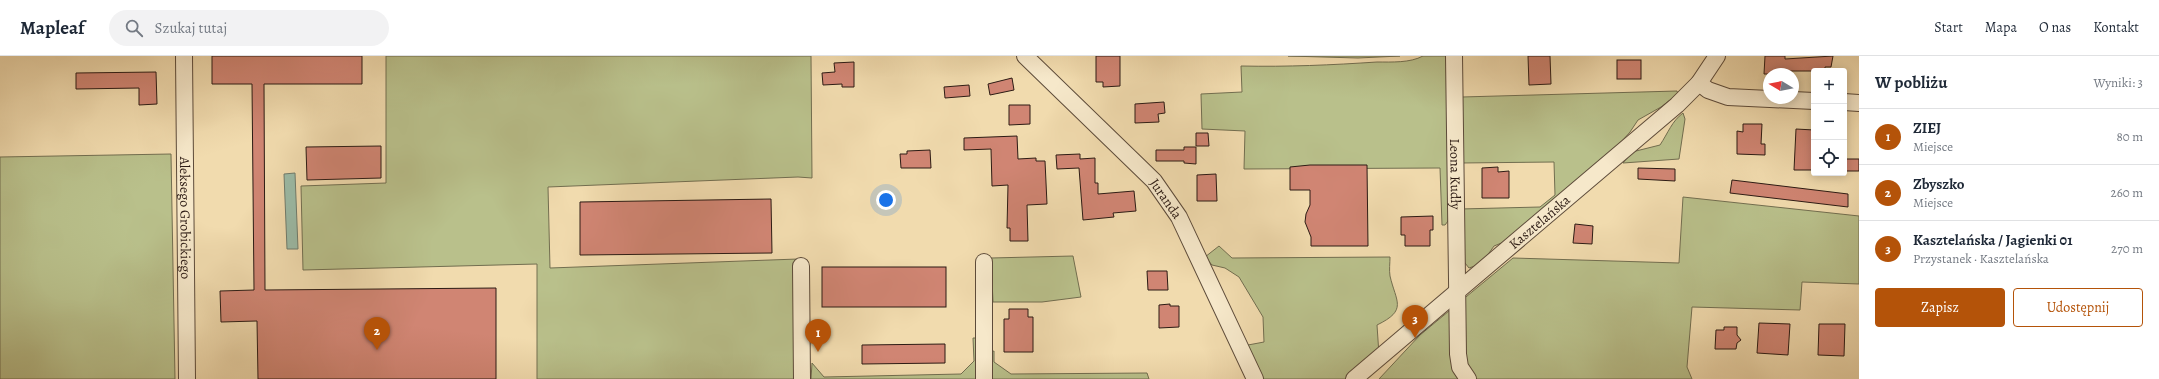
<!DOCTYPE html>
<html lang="pl">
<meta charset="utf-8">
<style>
body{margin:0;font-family:Alegreya,serif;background:#f2f2f3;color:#1f2937}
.controls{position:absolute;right:12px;top:12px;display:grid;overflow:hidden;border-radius:4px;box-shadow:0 2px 10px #0003}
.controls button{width:36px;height:36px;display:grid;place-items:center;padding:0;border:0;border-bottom:1px solid #e0e1e3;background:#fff;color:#1f2937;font:20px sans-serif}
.compass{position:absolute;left:1763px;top:12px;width:36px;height:36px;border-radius:50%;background:#fff;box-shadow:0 2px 10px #0003;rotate:280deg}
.you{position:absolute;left:886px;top:144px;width:14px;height:14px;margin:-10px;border:3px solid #fff;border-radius:50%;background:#1a73e8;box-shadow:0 0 0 6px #1a73e833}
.badge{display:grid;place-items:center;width:26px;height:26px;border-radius:50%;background:#b45309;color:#fff;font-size:13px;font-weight:700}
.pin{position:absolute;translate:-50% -33px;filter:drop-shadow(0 1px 2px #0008)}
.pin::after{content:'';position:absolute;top:21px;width:14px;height:12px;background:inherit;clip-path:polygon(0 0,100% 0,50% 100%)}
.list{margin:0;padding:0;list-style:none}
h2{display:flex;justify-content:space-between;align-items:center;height:52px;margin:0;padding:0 16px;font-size:17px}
h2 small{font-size:13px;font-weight:400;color:#747a83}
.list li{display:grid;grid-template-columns:26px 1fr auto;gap:12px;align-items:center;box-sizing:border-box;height:56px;padding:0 16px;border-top:1px solid #e0e1e3}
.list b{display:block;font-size:15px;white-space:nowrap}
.list p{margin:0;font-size:13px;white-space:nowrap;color:#747a83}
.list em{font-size:13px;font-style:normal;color:#747a83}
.actions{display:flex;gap:8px;padding:12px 16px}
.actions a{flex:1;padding:9px 0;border:1px solid #b45309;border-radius:4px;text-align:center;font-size:14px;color:#b45309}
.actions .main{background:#b45309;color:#fff}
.icon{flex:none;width:22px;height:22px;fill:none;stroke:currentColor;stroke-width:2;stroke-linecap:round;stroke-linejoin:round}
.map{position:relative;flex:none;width:1859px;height:323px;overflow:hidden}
header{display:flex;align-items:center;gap:24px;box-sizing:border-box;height:56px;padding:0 20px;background:#fff;border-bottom:1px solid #e0e1e3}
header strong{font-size:19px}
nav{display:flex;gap:22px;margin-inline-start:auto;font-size:14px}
.search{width:280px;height:36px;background:#f2f2f3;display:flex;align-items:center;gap:10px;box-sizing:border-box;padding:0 14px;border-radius:22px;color:#747a83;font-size:15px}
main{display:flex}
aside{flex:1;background:#fff}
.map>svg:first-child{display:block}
.green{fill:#b9c08b;stroke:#726e50}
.water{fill:#9bbba7;stroke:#6f7b6c}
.building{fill:#d08573;stroke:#2c1b14}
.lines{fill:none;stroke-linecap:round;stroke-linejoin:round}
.minor-casing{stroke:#5d4b3a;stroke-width:18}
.minor{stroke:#f6e8ca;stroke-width:16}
.labels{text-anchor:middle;stroke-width:4;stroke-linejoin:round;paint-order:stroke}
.street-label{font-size:14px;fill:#2c1b14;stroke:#f6e8ca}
</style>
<header>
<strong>Mapleaf</strong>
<div class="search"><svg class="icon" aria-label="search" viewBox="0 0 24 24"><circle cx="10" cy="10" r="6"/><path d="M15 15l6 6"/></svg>Szukaj tutaj</div>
<nav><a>Start</a><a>Mapa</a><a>O nas</a><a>Kontakt</a></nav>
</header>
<main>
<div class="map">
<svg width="1859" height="323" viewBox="0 0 1859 323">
<rect width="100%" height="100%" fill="#f1dbae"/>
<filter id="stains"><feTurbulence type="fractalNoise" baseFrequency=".005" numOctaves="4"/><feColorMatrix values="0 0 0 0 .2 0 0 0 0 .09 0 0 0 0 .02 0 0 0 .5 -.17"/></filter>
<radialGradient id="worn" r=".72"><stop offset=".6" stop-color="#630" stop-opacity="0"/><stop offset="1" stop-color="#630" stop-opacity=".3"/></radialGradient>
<g class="green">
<polygon points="386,0 811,0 812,122 798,121 548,131 550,212 798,203 797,323 537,323 537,208 303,214 301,130 386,127"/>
<polygon points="1288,0 1400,0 1358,2"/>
<path d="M1423,0H1449L1450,131L1448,165L1445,169H1442L1440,112L1244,113L1245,75L1202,73L1201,38L1242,36L1241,10C1287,11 1332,9 1377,6C1392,6 1410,7 1423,0Z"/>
<path d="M1677,35L1678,38L1661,51L1638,64L1630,76L1622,85L1504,186L1494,190C1486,201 1483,208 1469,212L1461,202L1460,153L1540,151L1555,139L1554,106L1461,107L1462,41Z"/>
<path d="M1683,57L1685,63L1679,103L1623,107L1632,96L1660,89C1668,77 1672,65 1683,57Z"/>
<polygon points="171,98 175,323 0,323 0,101"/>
<polygon points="1683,141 1859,160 1859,228 1802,226 1800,254 1692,251 1687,311 1692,323 1379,323 1420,279 1513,202 1679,207"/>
<path d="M1219,190L1232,202L1390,201C1390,207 1389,214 1390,220C1396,246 1408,254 1377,269L1379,299L1348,323H1260L1244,293L1248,289L1264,286L1263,261L1239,221L1225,212L1212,209L1205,201Z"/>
<polygon points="1073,200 1081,241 1042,246 993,246 991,202"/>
<polygon points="973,282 978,282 979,323 811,323 812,307 824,321 961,318 974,305"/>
<polygon points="994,295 994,306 1011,318 1147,317 1149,323 992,323 990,296"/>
</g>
<polygon class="water" points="295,117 298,193 287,193 284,118"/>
<g class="building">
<polygon points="212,0 362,0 362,28 264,28 265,234 496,232 496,323 258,323 257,265 221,266 220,235 254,234 252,28 212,28"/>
<polygon points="1096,0 1120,0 1120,30 1103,31 1103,26 1096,26"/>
<polygon points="1528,0 1550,0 1551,28 1529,29"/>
<polygon points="1765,0 1785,0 1785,3 1833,0 1831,11 1825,11 1825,15 1788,15 1788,18 1764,18"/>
<rect x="1617" y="4" width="24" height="19"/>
<polygon points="854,6 854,31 842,31 842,28 823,29 822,17 835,16 834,7"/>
<polygon points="156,16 157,48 139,49 139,32 76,33 76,17"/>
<polygon points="1012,22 1014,34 990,39 988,28"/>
<polygon points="969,29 970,40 945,42 944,31"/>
<polygon points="1164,46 1165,57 1158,58 1159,66 1135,67 1135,48"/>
<polygon points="1009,49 1030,49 1030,68 1009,69"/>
<polygon points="1743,68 1762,68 1761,88 1765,88 1765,99 1737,98 1737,75 1743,76"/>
<polygon points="1796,73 1814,74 1814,114 1794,114"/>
<polygon points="1196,77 1208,77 1209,90 1196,90"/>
<polygon points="1017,80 1018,103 1036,102 1036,105 1045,105 1047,148 1027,149 1028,185 1010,185 1010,172 1007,172 1008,129 992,130 991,93 964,94 964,82"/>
<polygon points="381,90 381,122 307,124 306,91"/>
<polygon points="1184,91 1196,91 1196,108 1184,107 1184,105 1156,105 1156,94 1184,94"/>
<polygon points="930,94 931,112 901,112 900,98 907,98 907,95"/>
<polygon points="1080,98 1080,103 1095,102 1095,127 1098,127 1098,138 1134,135 1136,155 1113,157 1114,161 1083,164 1079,112 1057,113 1056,99"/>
<rect x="1844" y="103" width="15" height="12"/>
<polygon points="1310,109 1367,109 1368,190 1311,190 1311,181 1305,166 1306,158 1310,149 1310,134 1290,134 1290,111"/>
<polygon points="1498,111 1498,116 1509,115 1509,142 1482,142 1482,112"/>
<polygon points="1638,112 1675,113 1675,125 1638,123"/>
<polygon points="1216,118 1217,145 1197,145 1197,119"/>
<polygon points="1732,124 1848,138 1848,151 1730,137"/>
<polygon points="771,143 772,197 580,199 580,146"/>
<polygon points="1433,160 1433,174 1430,174 1430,190 1405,190 1405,179 1401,179 1401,161"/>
<polygon points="1575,168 1593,170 1592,188 1573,187"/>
<rect x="822" y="211" width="124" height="40"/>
<polygon points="1147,215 1167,215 1168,234 1148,234"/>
<polygon points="1170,248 1170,250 1179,250 1179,271 1159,272 1159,249"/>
<polygon points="1009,253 1028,253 1028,261 1033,261 1033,296 1004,296 1004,263 1009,263"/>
<polygon points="1759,267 1790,268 1788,299 1757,297"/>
<polygon points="1819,268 1845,268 1844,300 1818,299"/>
<polygon points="1724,271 1737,271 1737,279 1741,284 1737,287 1736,293 1715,293 1716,274 1724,274"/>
<polygon points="945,288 945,307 862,308 862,289"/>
</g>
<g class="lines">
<defs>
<g id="minor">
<path id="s1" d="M184,0L187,323"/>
<path id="s2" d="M1025,0L1154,125L1179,161L1255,323"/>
<path id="s3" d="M1454,0L1458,298L1460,311L1468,323"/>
<polyline points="1699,27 1708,34 1728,41 1814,45"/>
<polyline points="1844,46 1859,47"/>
<polyline points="984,206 984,323"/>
<polyline points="801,210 802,323"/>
<path id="s4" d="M1354,323L1677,49L1699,27L1717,0"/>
</g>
</defs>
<use href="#minor" class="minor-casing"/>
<use href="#minor" class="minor"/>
</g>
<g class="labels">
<g class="street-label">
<text dy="5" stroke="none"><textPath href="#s3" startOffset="118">Leona Kudły</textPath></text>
<text dy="5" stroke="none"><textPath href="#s2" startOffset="201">Juranda</textPath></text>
<text dy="5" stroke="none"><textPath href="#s1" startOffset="162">Aleksego Grobickiego</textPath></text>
<text dy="5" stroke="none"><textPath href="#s4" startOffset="243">Kasztelańska</textPath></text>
</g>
</g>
<rect width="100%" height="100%" filter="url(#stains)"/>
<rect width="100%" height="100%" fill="url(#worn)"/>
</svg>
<div class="controls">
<button>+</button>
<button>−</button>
<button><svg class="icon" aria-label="locate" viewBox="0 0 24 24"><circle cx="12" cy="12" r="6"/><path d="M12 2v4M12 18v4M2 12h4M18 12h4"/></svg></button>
</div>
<svg class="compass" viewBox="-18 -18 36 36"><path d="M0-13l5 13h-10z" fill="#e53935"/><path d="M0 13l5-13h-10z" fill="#747a83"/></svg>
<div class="you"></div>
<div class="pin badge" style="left:818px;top:296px">1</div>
<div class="pin badge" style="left:377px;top:294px">2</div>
<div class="pin badge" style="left:1415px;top:282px">3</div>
</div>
<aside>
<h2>W pobliżu<small>Wyniki: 3</small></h2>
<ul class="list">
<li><span class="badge">1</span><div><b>ZIEJ</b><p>Miejsce</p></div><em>80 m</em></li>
<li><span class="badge">2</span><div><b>Zbyszko</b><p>Miejsce</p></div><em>260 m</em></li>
<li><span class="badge">3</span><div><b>Kasztelańska / Jagienki 01</b><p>Przystanek · Kasztelańska</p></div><em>270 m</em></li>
</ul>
<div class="actions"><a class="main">Zapisz</a><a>Udostępnij</a></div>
</aside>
</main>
